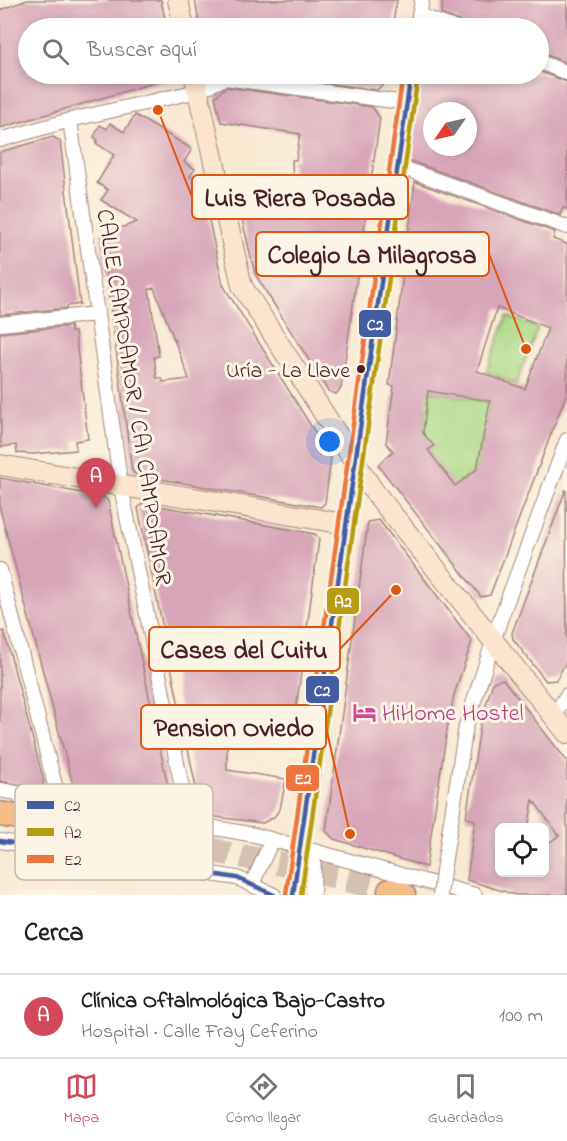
<!DOCTYPE html>
<html lang="es">
<meta charset="utf-8">
<style>
body{margin:0;font-family:"Indie Flower",sans-serif;background:#f6f6f6;color:#202124}
.controls{position:absolute;right:18px;bottom:18px;display:grid;overflow:hidden;border-radius:9px;box-shadow:0 3px 9px #0003}
.controls button{width:54px;height:54px;display:grid;place-items:center;padding:0;border:0;border-bottom:2px solid #e0e0e0;background:#fff;color:#202124;font:30px sans-serif}
.compass{position:absolute;left:423px;top:102px;width:54px;height:54px;border-radius:50%;background:#fff;box-shadow:0 3px 9px #0003;rotate:236deg}
.you{position:absolute;left:330px;top:442px;width:21px;height:21px;margin:-15px;border:4px solid #fff;border-radius:50%;background:#1a73e8;box-shadow:0 0 0 9px #1a73e833}
.badge{display:grid;place-items:center;width:39px;height:39px;border-radius:50%;background:#d1495b;color:#fff;font-size:20px;font-weight:700}
.pin{position:absolute;translate:-50% -50px;filter:drop-shadow(0 2px 3px #0008)}
.pin::after{content:'';position:absolute;top:32px;width:21px;height:18px;background:inherit;clip-path:polygon(0 0,100% 0,50% 100%)}
.list{margin:0;padding:0;list-style:none}
h2{display:flex;justify-content:space-between;align-items:center;height:78px;margin:0;padding:0 24px;font-size:26px}
h2 small{font-size:20px;font-weight:400;color:#757577}
.list li{display:grid;grid-template-columns:39px 1fr auto;gap:18px;align-items:center;box-sizing:border-box;height:84px;padding:0 24px;border-top:2px solid #e0e0e0}
.list b{display:block;font-size:22px;white-space:nowrap}
.list p{margin:0;font-size:20px;white-space:nowrap;color:#757577}
.list em{font-size:20px;font-style:normal;color:#757577}
.icon{flex:none;width:33px;height:33px;fill:none;stroke:currentColor;stroke-width:2;stroke-linecap:round;stroke-linejoin:round}
.map{position:relative;flex:none;width:567px;height:895px;overflow:hidden}
.search{position:absolute;background:#fff;box-shadow:0 3px 9px #0003;left:18px;right:18px;top:18px;height:66px;display:flex;align-items:center;gap:15px;box-sizing:border-box;padding:0 21px;border-radius:33px;color:#757577;font-size:22px}
.sheet{height:162px;background:#fff}
nav{display:flex;justify-content:space-around;align-items:center;box-sizing:border-box;height:84px;border-top:2px solid #e0e0e0;background:#fff;font-size:16px;color:#757577}
nav a{display:grid;justify-items:center;gap:3px}
nav .on{color:#d1495b}
.map>svg:first-child{display:block}
.green{fill:#acd986;stroke:#7b7c58;stroke-width:1.5}
.building{fill:#d6a5b8;fill-rule:evenodd}
.lines{fill:none;stroke-linecap:round;stroke-linejoin:round}
.highway-tunnel{stroke:#d5c1b1;stroke-width:24;stroke-dasharray:24 12;stroke-linecap:butt}
.street-casing{stroke:#a1847f;stroke-width:16}
.secondary-casing{stroke:#a1847f;stroke-width:22}
.highway-casing{stroke:#a1847f;stroke-width:27}
.street{stroke:#fff;stroke-width:14}
.secondary{stroke:#fce5cf;stroke-width:20}
.highway{stroke:#f7bd88;stroke-width:24}
.street-bridge-casing{stroke:#a1847f;stroke-width:16;stroke-linecap:butt}
.street-bridge{stroke:#fff;stroke-width:14}
.bus-1-casing{stroke:#fcf5e5;stroke-width:9}
.bus-2-casing{stroke:#fcf5e5;stroke-width:9}
.bus-3-casing{stroke:#fcf5e5;stroke-width:9}
.bus-1{stroke:#435da3;stroke-width:4.5}
.bus-2{stroke:#b79b11;stroke-width:4.5}
.bus-3{stroke:#ec743d;stroke-width:4.5}
.bus-dot{fill:#4a1f2b;stroke:#fcf5e5;stroke-width:2}
.labels{text-anchor:middle;stroke-width:6;stroke-linejoin:round;paint-order:stroke}
.bus-label{font-size:22px;fill:#4a1f2b;stroke:#fcf5e5;text-anchor:end}
.street-label{font-size:24px;fill:#4a1f2b;stroke:#fcf5e5}
.hotel-label{font-size:24px;fill:#b23c85;stroke:#fcf5e5;text-anchor:start}
.key{fill:#fcf5e5;stroke:#c7b5ad;stroke-width:1.5}
.key-label{font-size:16px;fill:#4a1f2b}
.leader{fill:none;stroke:#e0560e;stroke-width:2}
.callout-dot{fill:#e0560e;stroke:#fcf5e5;stroke-width:2}
.callout{fill:#fcf5e5;stroke:#e0560e;stroke-width:2}
.callout-label{font-size:26px;text-anchor:middle;font-weight:bold;fill:#4a1f2b}
.line-badge{stroke:#fcf5e5;stroke-width:2}
.badge-label{font-size:16px;text-anchor:middle;font-weight:bold;fill:#fff}
</style>
<div class="map">
<svg width="567" height="895" viewBox="0 0 567 895">
<rect width="100%" height="100%" fill="#fcf5e5"/>
<filter id="ink" filterUnits="userSpaceOnUse"><feTurbulence type="fractalNoise" baseFrequency=".0167" numOctaves="2"/><feDisplacementMap in="SourceGraphic" scale="12" xChannelSelector="R" yChannelSelector="G"/><feConvolveMatrix kernelMatrix="1 2 1 2 8 2 1 2 1" color-interpolation-filters="sRGB"/></filter>
<filter id="wash" filterUnits="userSpaceOnUse"><feTurbulence type="fractalNoise" baseFrequency=".008" numOctaves="4" result="noise"/><feDisplacementMap in="SourceGraphic" scale="24" xChannelSelector="R" yChannelSelector="G"/><feGaussianBlur stdDeviation="1.35" result="paint"/><feColorMatrix in="noise" values="0 0 0 0 0 0 0 0 0 0 0 0 0 0 0 0 0 1.4 0 .05"/><feComposite in="paint" operator="in"/></filter>
<g filter="url(#wash)">
<rect width="100%" height="100%" fill="#f8e9d3"/>
<g class="green">
<polygon points="507,316 538,328 516,384 486,372"/>
<polygon points="394,386 490,401 477,469 454,487 428,450 433,446 423,433 426,408"/>
<polygon points="210,840 225,843 222,861 208,859"/>
</g>
<g id="blocks">
<g class="building">
<polygon points="27,0 161,0 167,28 112,28 110,20 85,28 28,28 28,74 174,74 174,77 0,128 0,10"/>
<polygon points="195,0 397,0 392,28 200,28"/>
<polygon points="443,0 567,0 567,63 538,52 538,28 463,28 458,20 441,14"/>
<path d="M538,71L567,82V209L563,208L560,215L408,160L420,74H538ZM432,111H468V147H432Z"/>
<polygon points="258,74 386,74 384,84 377,90"/>
<polygon points="226,87 372,107 380,118 341,388 336,394 328,391 255,274 237,198 293,186 292,160 296,160 300,134 221,122 215,97"/>
<path d="M135,115L192,149L184,162L195,169L190,176L197,181L193,188L204,197L223,285L331,458L325,503L321,507L137,475L132,471L101,235L137,222L101,200L108,190L97,183L114,155L96,143L98,140L94,137L100,125L107,129L110,123L124,132ZM154,288L186,370L189,379L163,382L162,378H157L154,357L159,356L149,289Z"/>
<polygon points="53,137 60,141 80,304 67,306 67,308 0,315 0,152"/>
<path d="M415,182L555,232L553,239L567,244V392L490,595L481,597L378,465L393,451L386,443L394,386L389,385ZM497,308L548,328L525,389L477,371ZM428,391L490,401L477,469L455,486L428,450L434,446L423,433Z"/>
<polygon points="70,326 71,332 75,332 88,439 75,441 76,450 33,454 17,453 16,445 1,447 0,333"/>
<polygon points="0,478 104,497 108,501 171,801 164,809 80,795 74,789 0,509"/>
<polygon points="566,489 567,660 556,680 546,681 513,639 512,633"/>
<polygon points="143,503 315,534 319,539 292,739 227,731 227,770 286,779 280,809 274,817 263,823 208,816 200,807 138,508"/>
<polygon points="379,520 472,641 454,695 447,730 426,867 334,839 326,831 368,522"/>
<polygon points="4,631 44,782 40,788 0,781 0,632"/>
<path d="M503,679L567,761V895H516L467,880L475,820L466,818L481,721L493,682ZM533,800L559,835L544,847V873H500V828H528Z"/>
</g>
</g>
</g>
<g filter="url(#ink)">
<use href="#blocks" fill-opacity="0" stroke="#a1847f" stroke-width="1.5"/>
<g class="lines">
<polyline class="highway-tunnel" points="171,843 298,867 390,891"/>
<defs>
<g id="street">
<polyline points="419,15 454,28"/>
<polyline points="417,28 422,0"/>
<polyline points="538,61 567,73"/>
<polyline points="202,89 225,78 407,103"/>
<polyline points="70,120 121,487 189,822"/>
<polyline points="0,140 70,120 189,93"/>
<polyline points="397,166 567,227"/>
<polyline points="0,324 97,314"/>
<polyline points="355,464 411,74"/>
<polyline points="0,570 59,801"/>
<polyline points="554,716 567,695"/>
<polyline points="0,790 255,835 475,895"/>
<polyline points="0,841 237,878 274,895"/>
<polyline points="443,871 466,726 500,620 567,440"/>
<polyline points="254,880 272,840"/>
<polyline points="313,895 314,851"/>
</g>
<g id="secondary">
<polyline points="178,0 184,28"/>
<polyline points="194,74 242,286 373,490 567,733"/>
<polyline points="0,465 345,524"/>
<polyline points="293,895 355,464"/>
</g>
<g id="highway">
<polyline points="0,814 171,843"/>
<polyline points="390,891 403,895"/>
</g>
</defs>
<use href="#street" class="street-casing"/>
<use href="#secondary" class="secondary-casing"/>
<use href="#highway" class="highway-casing"/>
<use href="#street" class="street"/>
<use href="#secondary" class="secondary"/>
<use href="#highway" class="highway"/>
<defs>
<polyline id="street-bridge" points="440,895 443,871"/>
</defs>
<use href="#street-bridge" class="street-bridge-casing"/>
<use href="#street-bridge" class="street-bridge"/>
<defs>
<g id="bus-1">
<polyline points="0,841 237,878 274,895"/>
<polyline points="293,895 411,74"/>
</g>
<polyline id="bus-2" points="301,895 418,75"/>
<polyline id="bus-3" points="286,894 403,74"/>
</defs>
<use href="#bus-1" class="bus-1-casing"/>
<use href="#bus-2" class="bus-2-casing"/>
<use href="#bus-3" class="bus-3-casing"/>
<use href="#bus-1" class="bus-1"/>
<use href="#bus-2" class="bus-2"/>
<use href="#bus-3" class="bus-3"/>
</g>
</g>
<defs>
<symbol id="hotel-bare" viewBox="-9 -9 18 18"><path d="M-6-4.5h1.5V1H6V5H4.5V3h-9V5H-6ZM-4 0a1.8 1.8 0 1 1 3.6 0ZM.5 0V-2.5h3Q6-2.5 6 0Z" fill="#d1479c" stroke="#fcf5e5" stroke-width="2.5" paint-order="stroke"/></symbol>
</defs>
<g fill-rule="evenodd">
<use href="#hotel-bare" x="348" y="696" width="33" height="33"/>
</g>
<circle class="bus-dot" cx="361" cy="369" r="5"/>
<g class="labels">
<g class="bus-label">
<text x="350" y="377">Uría - La Llave</text>
</g>
<g class="street-label">
<text transform="translate(135 397) rotate(81)" y="8">CALLE CAMPOAMOR / CAI CAMPOAMOR</text>
</g>
<g class="hotel-label">
<text x="382" y="720">HiHome Hostel</text>
</g>
</g>
<rect x="15" y="784" width="198" height="96" rx="9" class="key"/>
<rect x="27" y="801" width="27" height="8" fill="#435da3"/>
<rect x="27" y="828" width="27" height="8" fill="#b79b11"/>
<rect x="27" y="855" width="27" height="8" fill="#ec743d"/>
<g class="key-label">
<text x="64" y="811">C2</text>
<text x="64" y="838">A2</text>
<text x="64" y="865">E2</text>
</g>
<path class="leader" d="M158 110L192 197M526 349L489 254M396 590L340 649M350 834L326 727"/>
<g class="callout-dot">
<circle cx="158" cy="110" r="6"/>
<circle cx="526" cy="349" r="6"/>
<circle cx="396" cy="590" r="6"/>
<circle cx="350" cy="834" r="6"/>
</g>
<g class="callout">
<rect x="192" y="175" width="216" height="44" rx="6"/>
<rect x="256" y="232" width="233" height="44" rx="6"/>
<rect x="149" y="627" width="191" height="44" rx="6"/>
<rect x="141" y="705" width="185" height="44" rx="6"/>
</g>
<g class="callout-label">
<text x="300" y="206">Luis Riera Posada</text>
<text x="372" y="263">Colegio La Milagrosa</text>
<text x="244" y="658">Cases del Cuitu</text>
<text x="234" y="736">Pension Oviedo</text>
</g>
<g class="line-badge">
<rect x="358" y="309" width="34" height="29" rx="6" fill="#435da3"/>
<rect x="326" y="587" width="34" height="28" rx="6" fill="#b79b11"/>
<rect x="305" y="675" width="35" height="29" rx="6" fill="#435da3"/>
<rect x="285" y="764" width="35" height="28" rx="6" fill="#ec743d"/>
</g>
<g class="badge-label">
<text x="375" y="330">C2</text>
<text x="343" y="607">A2</text>
<text x="322" y="696">C2</text>
<text x="303" y="784">E2</text>
</g>
</svg>
<div class="controls">
<button><svg class="icon" aria-label="locate" viewBox="0 0 24 24"><circle cx="12" cy="12" r="6"/><path d="M12 2v4M12 18v4M2 12h4M18 12h4"/></svg></button>
</div>
<svg class="compass" viewBox="-18 -18 36 36"><path d="M0-13l5 13h-10z" fill="#e53935"/><path d="M0 13l5-13h-10z" fill="#757577"/></svg>
<div class="you"></div>
<div class="pin badge" style="left:96px;top:508px">A</div>
<div class="search"><svg class="icon" aria-label="search" viewBox="0 0 24 24"><circle cx="10" cy="10" r="6"/><path d="M15 15l6 6"/></svg>Buscar aquí</div>
</div>
<section class="sheet">
<h2>Cerca<small></small></h2>
<ul class="list">
<li><span class="badge">A</span><div><b>Clínica Oftalmológica Bajo-Castro</b><p>Hospital · Calle Fray Ceferino</p></div><em>100 m</em></li>
</ul>
</section>
<nav>
<a class="on"><svg class="icon" aria-label="map" viewBox="0 0 24 24"><path d="M3 6l6-2 6 2 6-2v14l-6 2-6-2-6 2zM9 4v14M15 6v14"/></svg>Mapa</a>
<a><svg class="icon" aria-label="directions" viewBox="0 0 24 24"><path d="M12 3l9 9-9 9-9-9zM9 14v-3h6M13 9l2 2-2 2"/></svg>Cómo llegar</a>
<a><svg class="icon" aria-label="saved" viewBox="0 0 24 24"><path d="M7 4h10v16l-5-4-5 4z"/></svg>Guardados</a>
</nav>
